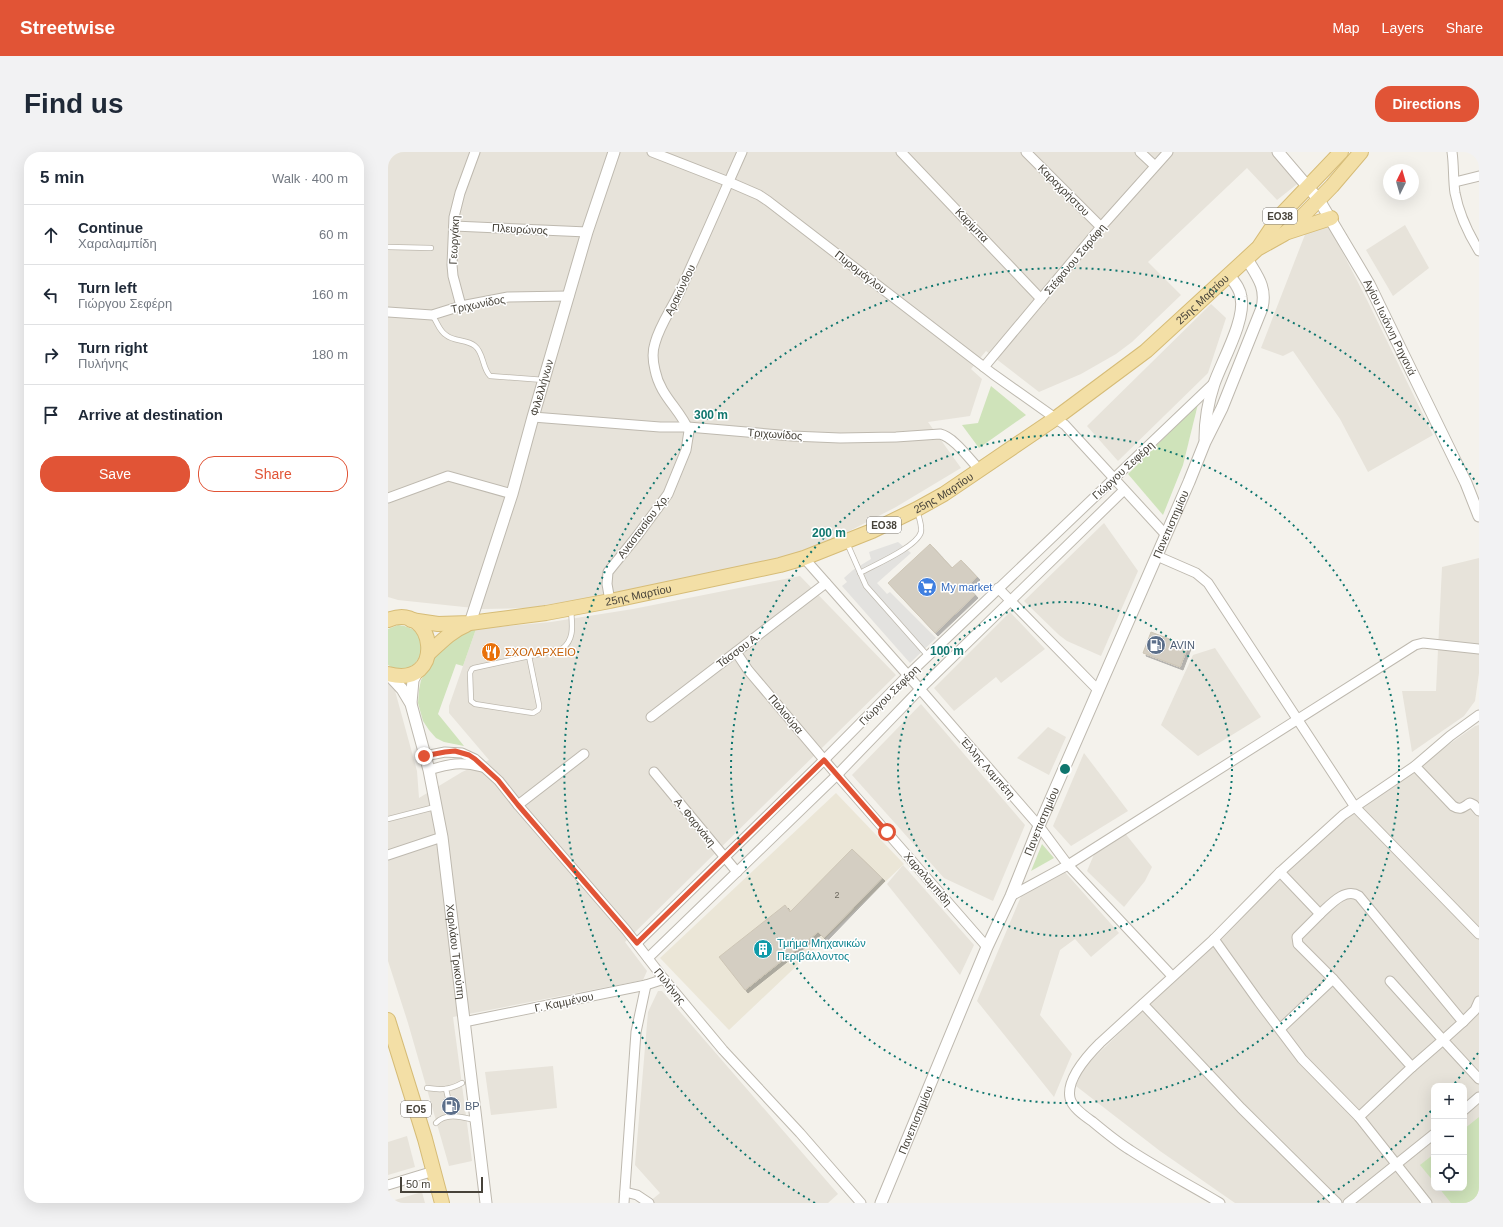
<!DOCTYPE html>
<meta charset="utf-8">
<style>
body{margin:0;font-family:Helvetica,sans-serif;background:#f2f2f3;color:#1f2937}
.controls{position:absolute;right:12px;bottom:12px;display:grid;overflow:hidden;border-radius:8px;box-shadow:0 4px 16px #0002}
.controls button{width:36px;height:36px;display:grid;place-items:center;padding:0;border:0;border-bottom:1px solid #e0e1e3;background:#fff;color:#1f2937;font:20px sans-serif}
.compass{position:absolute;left:995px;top:12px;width:36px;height:36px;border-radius:50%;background:#fff;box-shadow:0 4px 16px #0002;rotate:5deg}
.scale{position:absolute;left:12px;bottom:10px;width:83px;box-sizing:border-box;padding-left:4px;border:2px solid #47433a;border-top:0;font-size:11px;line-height:14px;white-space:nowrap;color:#47433a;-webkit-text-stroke:3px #fff;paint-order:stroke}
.stop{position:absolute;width:12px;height:12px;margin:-9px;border:3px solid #e15436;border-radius:50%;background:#fff}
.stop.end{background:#e15436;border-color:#fff;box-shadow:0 1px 4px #0008}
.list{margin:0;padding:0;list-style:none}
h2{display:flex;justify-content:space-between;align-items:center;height:52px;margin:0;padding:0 16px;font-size:17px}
h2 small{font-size:13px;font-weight:400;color:#747a83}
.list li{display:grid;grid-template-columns:26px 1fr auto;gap:12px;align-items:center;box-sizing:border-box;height:60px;padding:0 16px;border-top:1px solid #e0e1e3}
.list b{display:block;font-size:15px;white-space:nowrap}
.list p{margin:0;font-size:13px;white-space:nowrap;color:#747a83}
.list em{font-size:13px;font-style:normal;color:#747a83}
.actions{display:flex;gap:8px;padding:12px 16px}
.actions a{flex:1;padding:9px 0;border:1px solid #e15436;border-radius:16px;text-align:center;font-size:14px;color:#e15436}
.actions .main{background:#e15436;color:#fff}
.icon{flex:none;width:22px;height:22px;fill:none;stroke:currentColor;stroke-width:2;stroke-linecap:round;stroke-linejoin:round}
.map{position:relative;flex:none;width:1091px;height:1051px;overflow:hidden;border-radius:16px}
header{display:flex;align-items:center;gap:24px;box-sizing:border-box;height:56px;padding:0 20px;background:#e15436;color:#fff}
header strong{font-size:19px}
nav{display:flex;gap:22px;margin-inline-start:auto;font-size:14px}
.intro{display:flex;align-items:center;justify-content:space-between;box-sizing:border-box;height:96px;padding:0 24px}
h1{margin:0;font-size:28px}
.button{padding:10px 18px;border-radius:16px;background:#e15436;color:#fff;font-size:14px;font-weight:700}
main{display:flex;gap:24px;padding:0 24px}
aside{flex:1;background:#fff;border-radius:16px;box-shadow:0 4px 16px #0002}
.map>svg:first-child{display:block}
.residential{fill:#e7e3da;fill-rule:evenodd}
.education{fill:#ebe6d7}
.green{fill:#cfe3ba}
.parking{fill:#e3e2df}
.building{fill:#d4cec2;stroke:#cec6b6;filter:url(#shadow)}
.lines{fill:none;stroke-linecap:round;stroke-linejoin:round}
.service-casing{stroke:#beb9af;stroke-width:6}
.minor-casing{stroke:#beb9af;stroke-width:11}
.tertiary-casing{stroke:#beb9af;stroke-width:13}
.primary-casing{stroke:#d6bc77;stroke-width:16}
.service{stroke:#fff;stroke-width:4.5}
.minor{stroke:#fff;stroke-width:9}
.tertiary{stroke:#fff;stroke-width:11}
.primary{stroke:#f3dfa6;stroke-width:14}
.route{stroke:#e15436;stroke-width:5}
.ring{fill:none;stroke:#0f766e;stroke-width:2;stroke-dasharray:2 4}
.labels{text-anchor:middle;stroke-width:3;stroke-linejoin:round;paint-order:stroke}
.number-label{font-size:9px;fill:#6a665c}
.shield{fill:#fff;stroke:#7e7b75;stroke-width:1}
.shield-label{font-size:10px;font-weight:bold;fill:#47433a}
.street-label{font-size:11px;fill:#47433a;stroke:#fff}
.shop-label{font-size:11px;fill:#366cbe;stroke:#fff;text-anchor:start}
.service-label{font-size:11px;fill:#4e5e75;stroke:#fff;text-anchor:start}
.food-label{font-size:11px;fill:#c56008;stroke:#fff;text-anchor:start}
.culture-label{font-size:11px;fill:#0d838f;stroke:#fff;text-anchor:start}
.centre{fill:#0f766e;stroke:#fff;stroke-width:2}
.ring-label{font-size:12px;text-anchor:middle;font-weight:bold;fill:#0f766e;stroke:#fff;stroke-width:3;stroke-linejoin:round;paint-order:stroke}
</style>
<header>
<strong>Streetwise</strong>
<nav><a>Map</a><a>Layers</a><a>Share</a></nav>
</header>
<div class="intro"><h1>Find us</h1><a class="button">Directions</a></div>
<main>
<aside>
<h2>5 min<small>Walk · 400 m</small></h2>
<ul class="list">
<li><svg class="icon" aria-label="ahead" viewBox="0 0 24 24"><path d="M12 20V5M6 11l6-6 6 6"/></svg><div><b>Continue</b><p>Χαραλαμπίδη</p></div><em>60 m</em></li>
<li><svg class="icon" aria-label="left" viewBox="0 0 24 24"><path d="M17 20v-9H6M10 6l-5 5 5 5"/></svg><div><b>Turn left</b><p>Γιώργου Σεφέρη</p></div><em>160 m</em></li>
<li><svg class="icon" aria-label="right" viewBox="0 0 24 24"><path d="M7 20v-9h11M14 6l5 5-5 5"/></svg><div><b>Turn right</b><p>Πυλήνης</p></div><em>180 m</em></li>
<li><svg class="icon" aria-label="arrive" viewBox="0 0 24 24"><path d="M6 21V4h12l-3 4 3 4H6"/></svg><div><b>Arrive at destination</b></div></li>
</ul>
<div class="actions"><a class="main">Save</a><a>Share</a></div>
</aside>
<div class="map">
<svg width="1091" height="1051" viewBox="0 0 1091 1051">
<defs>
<filter id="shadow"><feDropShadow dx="3" dy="3" stdDeviation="0" flood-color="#0004"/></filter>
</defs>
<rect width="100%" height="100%" fill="#f4f2ec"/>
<g class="residential">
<polygon points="0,0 887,0 913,29 889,48 859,16 760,110 793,143 744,190 728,202 693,222 651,240 598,199 583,217 594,227 582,264 540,270 573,316 508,355 444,388 399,405 199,446 140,456 95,457 10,448 0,445"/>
<polygon points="940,72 979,148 1045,283 980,320 952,267 905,199 895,204 873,196 918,80"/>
<polygon points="1017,73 1041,116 1005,144 978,98"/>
<polygon points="823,152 838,166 820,221 730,309 699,274"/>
<polygon points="716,371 750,419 713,504 679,489 671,483 636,449"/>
<polygon points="1091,406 1091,521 1087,549 1076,564 1024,600 1014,539 1048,539 1054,415"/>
<polygon points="412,424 508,523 237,790 259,819 255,828 65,865 84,1009 61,1014 20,871 0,809 0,531 6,535 29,619 31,646 74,620 101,608 61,561 61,554 88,477 163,470 245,457"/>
<polygon points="622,460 657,497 613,531 608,525 566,559 546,536"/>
<polygon points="827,496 873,565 810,604 773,573 805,503"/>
<polygon points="533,552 637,673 605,749 556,726 464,623"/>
<path d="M1091,573V1051H847L772,999L688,934L694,917L955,667L1087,574ZM1046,934H1076V1036H1046Z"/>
<polygon points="660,575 678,585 661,623 629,606"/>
<polygon points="696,601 740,659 683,694 665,674"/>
<polygon points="736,680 764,715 757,729 736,755 699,719 707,700"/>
<polygon points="515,713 586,793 572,823 499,732"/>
<polygon points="676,719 731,781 703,805 687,787 672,798 652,863 684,902 666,945 589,849 634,742"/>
<polygon points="270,839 274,839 450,1042 440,1051 260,1051 272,1041 247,1013 260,860"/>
<polygon points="165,914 169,956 103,963 97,920"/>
<polygon points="19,984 27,1015 0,1023 0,990"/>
<polygon points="34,1040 37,1051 0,1051 0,1050"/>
</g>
<polygon class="education" points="448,641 516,712 341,878 272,806"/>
<g class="green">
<polygon points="603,234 638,263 591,296 574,273 590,271"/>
<polygon points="810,252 795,313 775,363 740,322"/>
<path d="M10,473C53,477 30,533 0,513V477Z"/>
<polygon points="88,477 75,514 68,512 50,562 76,594 56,590 48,586 41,578 35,569 30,551 31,538 33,528 52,497 73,481"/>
<polygon points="654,692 666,706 643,719"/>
<polygon points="1091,965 1091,1051 1063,1051 1051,1036 1076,1036 1076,977"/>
<polygon points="1046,1002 1046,1030 1032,1013"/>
</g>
<polygon class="parking" points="510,390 523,401 489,431 499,442 502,440 548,486 522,511 454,434 459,430 456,426 465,418 483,407 481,400"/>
<g class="building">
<polygon points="542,392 564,416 573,408 589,425 579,434 587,443 547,481 500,431"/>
<polygon points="763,480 800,494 792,515 755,501"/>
<polygon points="464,697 494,726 436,786 430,780 357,838 331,805 397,753 402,760"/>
</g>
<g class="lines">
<defs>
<g id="service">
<polyline points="0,95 43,96"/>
<path d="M44,163C49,169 51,179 58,183C66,190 79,187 87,194C96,201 94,216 102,224L156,228"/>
<polyline points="459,391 478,434 540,504"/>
<path d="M472,421C486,413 529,395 533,380C534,373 531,365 529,359"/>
<path d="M141,504L151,553V556L150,558L145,561L87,552L83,549L82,521L84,517L86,516L174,497C187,487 184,473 183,458"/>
<polyline points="0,667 47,655"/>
<path d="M39,936C52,938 62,938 74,931"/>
<polyline points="58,937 64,964"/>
<path d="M48,971C58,960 74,965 87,968"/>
</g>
<g id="minor">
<polyline points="264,0 341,30 371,43 380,49 605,222 677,273 778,383"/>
<polyline points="513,0 653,147"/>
<polyline points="638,0 713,75"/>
<polyline points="752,0 767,14"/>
<path d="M1064,0C1066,13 1065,28 1067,41C1071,62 1080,81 1091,99"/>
<polyline points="1067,30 1091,24"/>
<polyline points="66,74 199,80"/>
<polyline points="73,154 65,124 64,113 66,65 72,41 87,0"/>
<polyline points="0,160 44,163 73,154 120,145 181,144"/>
<polyline points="596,215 713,75 780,0"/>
<path d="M145,265L272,275H300L404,284L452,286L508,285L552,282C566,285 582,308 592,318"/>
<polyline points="0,346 60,324 124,342"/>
<polyline points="769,404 808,421 820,431 967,655 1091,782"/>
<polyline points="416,406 532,537 651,674 680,713 784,824"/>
<polyline points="610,436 710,538"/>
<path d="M222,449L219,432L220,420L249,384L280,342L298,298L301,279C292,257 272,244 267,218C265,210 264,200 267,191C272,172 285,155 293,137C314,91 334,45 354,0"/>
<polyline points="348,500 360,518 449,623 599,795"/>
<polyline points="263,565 438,431"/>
<polyline points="37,604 57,600 74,601 87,607 111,629 130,653 238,778 276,827 335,898 412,981 473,1051"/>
<path d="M1027,614L1065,654C1073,659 1075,655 1082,651L1086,653L1091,659"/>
<path d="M41,618C61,612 73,609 94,615"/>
<polyline points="266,620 349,720"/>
<polyline points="130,653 196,602"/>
<polyline points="0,703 54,685"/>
<path d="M892,720L932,762C942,753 957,735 971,744L1075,870L1055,888L1091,927"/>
<polyline points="623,744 680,713 1027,493 1035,491 1091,497"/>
<polyline points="932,762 909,785 910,792 945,827 1024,915 971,965"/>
<polyline points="826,787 871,850 914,907 971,965 1039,1051"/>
<polyline points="249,791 436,608 519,524 826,231"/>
<polyline points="260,806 449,623 532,537 736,338"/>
<polyline points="1002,829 1055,888 1024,915"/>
<polyline points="755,852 853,956 949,1051"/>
<polyline points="76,870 258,833 276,827"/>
<polyline points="1075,870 1087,858 1091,849"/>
<polyline points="892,877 945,827"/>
<polyline points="1076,958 1091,945"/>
<polyline points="0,1033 46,1019"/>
<polyline points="237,1040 249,1043 261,1051"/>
<polyline points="236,1051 248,880 258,833"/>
<path d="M832,1051C802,1033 771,1017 742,998C729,990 717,980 705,970C698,965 684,956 682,946C678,927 700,903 712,891L826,787L892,720L955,663L1027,614L1062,584L1091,563"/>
<polyline points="960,1051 1046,982"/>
</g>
<g id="tertiary">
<path id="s1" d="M890,0L931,48L981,132L1078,331L1091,364"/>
<path d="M817,287C817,268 820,250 826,232C834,209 858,168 853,145C852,136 846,130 841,123"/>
<path id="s2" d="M82,471L124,342L145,265L199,80L226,0"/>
<path id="s3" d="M0,522L14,537L23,552L41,618L54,685L98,1051"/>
<polyline points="23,551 25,528 31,517"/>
<path id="s4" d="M493,1051L599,795L623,744L651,674L801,330L817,290L834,256L874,156C879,135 869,124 859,107"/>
</g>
<g id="primary">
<polyline points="900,80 943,66"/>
<polyline points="871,95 891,65 953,0"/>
<path d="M0,468C48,448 59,538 0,522"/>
<path id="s5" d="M23,468L50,472L82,471L158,461L222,449L392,413L416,406L484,379L529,357L556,342L668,266L758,199L869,97L896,82L904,75L944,34L973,0"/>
<path d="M40,502C52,491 63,479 78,473"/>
<polyline points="0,868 37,987 54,1051"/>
</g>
</defs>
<use href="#service" class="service-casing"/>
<use href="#minor" class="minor-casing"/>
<use href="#tertiary" class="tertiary-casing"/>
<use href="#primary" class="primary-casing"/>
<use href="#service" class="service"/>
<use href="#minor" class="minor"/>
<use href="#tertiary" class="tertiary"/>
<use href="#primary" class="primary"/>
</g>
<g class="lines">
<polyline class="route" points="36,604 57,600 67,599 81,603 87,607 110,628 130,653 249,791 436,608 499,680"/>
</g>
<g class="ring">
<circle cx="677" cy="617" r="167"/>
<circle cx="677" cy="617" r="334"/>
<path d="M1090 901A501 501 0 0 1 1066 932M1043 959A501 501 0 0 1 928 1051M427 1051A501 501 0 1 1 1090 333"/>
</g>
<defs>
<symbol id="supermarket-disc" viewBox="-11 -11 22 22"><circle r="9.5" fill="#3f7fe0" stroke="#fff"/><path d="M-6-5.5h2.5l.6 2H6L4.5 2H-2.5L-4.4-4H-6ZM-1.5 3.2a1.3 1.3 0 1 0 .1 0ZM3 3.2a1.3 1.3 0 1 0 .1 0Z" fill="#fff"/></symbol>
<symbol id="fuel-disc" viewBox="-11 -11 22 22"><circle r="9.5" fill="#5c6f8a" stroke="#fff"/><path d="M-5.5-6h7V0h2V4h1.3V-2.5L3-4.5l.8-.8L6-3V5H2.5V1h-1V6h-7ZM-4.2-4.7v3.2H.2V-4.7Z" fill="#fff"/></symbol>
<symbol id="restaurant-disc" viewBox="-11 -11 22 22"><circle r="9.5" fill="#e8710a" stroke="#fff"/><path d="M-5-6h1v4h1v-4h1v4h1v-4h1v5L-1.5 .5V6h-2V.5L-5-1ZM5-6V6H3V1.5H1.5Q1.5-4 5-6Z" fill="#fff"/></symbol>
<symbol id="building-disc" viewBox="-11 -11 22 22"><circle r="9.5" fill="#0f9aa8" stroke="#fff"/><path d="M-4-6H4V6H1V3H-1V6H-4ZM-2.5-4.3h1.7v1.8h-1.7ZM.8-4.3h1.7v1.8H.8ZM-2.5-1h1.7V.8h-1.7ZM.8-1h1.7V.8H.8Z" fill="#fff"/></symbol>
</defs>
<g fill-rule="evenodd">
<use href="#supermarket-disc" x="528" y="424" width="22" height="22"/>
<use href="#fuel-disc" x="757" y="482" width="22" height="22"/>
<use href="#restaurant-disc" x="92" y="489" width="22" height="22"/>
<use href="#building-disc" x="364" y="786" width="22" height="22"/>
<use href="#fuel-disc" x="52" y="943" width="22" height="22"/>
</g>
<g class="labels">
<g class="number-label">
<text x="449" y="746">2</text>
</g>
<g class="shield">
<rect x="875" y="56" width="34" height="16" rx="3"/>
<rect x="479" y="365" width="34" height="16" rx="3"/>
<rect x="13" y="949" width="30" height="16" rx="3"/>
</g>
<g class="shield-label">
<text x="892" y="68">ΕΟ38</text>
<text x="496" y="377">ΕΟ38</text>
<text x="28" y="961">ΕΟ5</text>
</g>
<g class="street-label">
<text transform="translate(676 38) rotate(45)" y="4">Καραχρήστου</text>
<text transform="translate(584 73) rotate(46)" y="4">Καρίμπα</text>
<text transform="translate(132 77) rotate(3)" y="4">Πλευρώνος</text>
<text transform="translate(66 88) rotate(-87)" y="4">Γεωργάκη</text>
<text transform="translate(687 107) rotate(-50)" y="4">Στέφανου Σαράφη</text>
<text transform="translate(473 120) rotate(38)" y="4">Πυρομάγλου</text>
<text transform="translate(292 138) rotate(-64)" y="4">Αρακύνθου</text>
<text dy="4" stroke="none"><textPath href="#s5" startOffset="878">25ης Μαρτίου</textPath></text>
<text transform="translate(90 152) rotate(-11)" y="4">Τριχωνίδος</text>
<text dy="4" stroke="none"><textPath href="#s1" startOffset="209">Αγίου Ιωάννη Ρηγανά</textPath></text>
<text dy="4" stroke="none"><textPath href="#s2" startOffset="246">Φιλελλήνων</textPath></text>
<text transform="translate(387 282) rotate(4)" y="4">Τριχωνίδος</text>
<text transform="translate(735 318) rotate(-43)" y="4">Γιώργου Σεφέρη</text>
<text dy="4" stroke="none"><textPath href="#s5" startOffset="554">25ης Μαρτίου</textPath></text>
<text dy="4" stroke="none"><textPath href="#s4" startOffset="738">Πανεπιστημίου</textPath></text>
<text transform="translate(255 374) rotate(-53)" y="4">Αναστασίου Χρ.</text>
<text dy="4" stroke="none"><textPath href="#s5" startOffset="230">25ης Μαρτίου</textPath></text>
<text transform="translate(350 498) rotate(-37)" y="4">Τάσσου Α.</text>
<text transform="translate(501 543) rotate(-45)" y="4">Γιώργου Σεφέρη</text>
<text transform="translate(398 562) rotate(50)" y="4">Παλιούρα</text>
<text transform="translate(600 616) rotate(49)" y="4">Έλλης Λαμπέτη</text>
<text transform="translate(307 670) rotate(51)" y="4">Α. Φαρνάκη</text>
<text dy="4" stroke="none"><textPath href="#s4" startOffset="414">Πανεπιστημίου</textPath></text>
<text transform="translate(540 727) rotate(49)" y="4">Χαραλαμπίδη</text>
<text dy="4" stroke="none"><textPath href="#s3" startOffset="290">Χαριλάου Τρικούπη</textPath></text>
<text transform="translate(282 834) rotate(51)" y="4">Πυλήνης</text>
<text transform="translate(176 850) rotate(-12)" y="4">Γ. Καμμένου</text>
<text dy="4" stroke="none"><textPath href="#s4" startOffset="90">Πανεπιστημίου</textPath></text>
</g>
<g class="shop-label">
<text x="553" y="439">My market</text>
</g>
<g class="service-label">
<text x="782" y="497">AVIN</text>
<text x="77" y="958">BP</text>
</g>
<g class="food-label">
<text x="117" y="504">ΣΧΟΛΑΡΧΕΙΟ</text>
</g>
<g class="culture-label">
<text x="389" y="795">Τμήμα Μηχανικών<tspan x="389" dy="13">Περιβάλλοντος</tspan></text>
</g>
</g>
<circle cx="677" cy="617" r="6" class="centre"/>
<g class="ring-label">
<text x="323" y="267">300 m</text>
<text x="441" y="385">200 m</text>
<text x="559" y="503">100 m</text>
</g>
</svg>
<div class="controls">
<button>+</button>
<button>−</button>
<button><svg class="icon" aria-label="locate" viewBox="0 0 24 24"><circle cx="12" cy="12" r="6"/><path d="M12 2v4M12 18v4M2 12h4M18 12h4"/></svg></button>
</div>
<svg class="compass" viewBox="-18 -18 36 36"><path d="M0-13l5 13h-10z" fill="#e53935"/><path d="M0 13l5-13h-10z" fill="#747a83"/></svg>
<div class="scale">50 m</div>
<div class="stop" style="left:499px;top:680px"></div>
<div class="stop end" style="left:36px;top:604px"></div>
</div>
</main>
